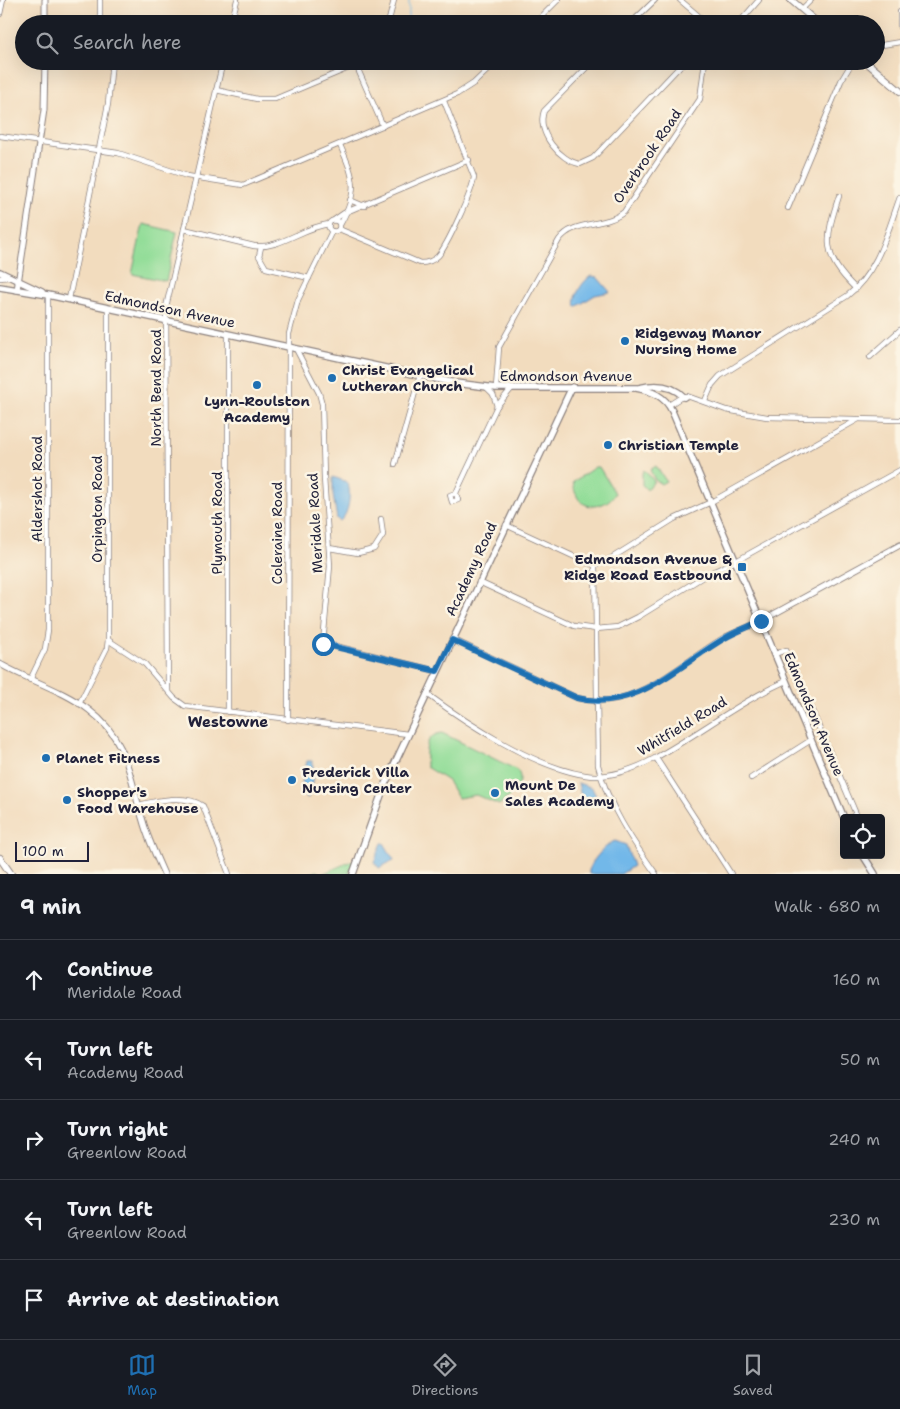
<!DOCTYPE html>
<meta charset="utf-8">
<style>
body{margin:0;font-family:"Shantell Sans",sans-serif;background:#242831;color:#f1f3f6}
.controls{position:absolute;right:15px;bottom:15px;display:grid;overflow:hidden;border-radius:5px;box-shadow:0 5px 20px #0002}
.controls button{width:45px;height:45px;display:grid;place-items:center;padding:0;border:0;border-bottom:1px solid #363941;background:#171b24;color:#f1f3f6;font:25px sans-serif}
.scale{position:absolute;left:15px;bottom:12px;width:74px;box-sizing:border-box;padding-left:5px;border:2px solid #22223b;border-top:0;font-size:14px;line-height:18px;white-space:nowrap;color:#22223b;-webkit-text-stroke:4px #fcf5e5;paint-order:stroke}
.stop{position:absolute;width:15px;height:15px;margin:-11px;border:4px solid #1f6fb2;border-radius:50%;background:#fff}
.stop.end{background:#1f6fb2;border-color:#fff;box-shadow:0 1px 5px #0008}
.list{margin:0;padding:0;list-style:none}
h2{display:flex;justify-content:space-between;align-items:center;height:65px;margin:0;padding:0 20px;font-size:21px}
h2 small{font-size:16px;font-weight:400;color:#9ea1a6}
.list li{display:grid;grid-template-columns:32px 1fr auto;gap:15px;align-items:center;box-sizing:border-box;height:80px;padding:0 20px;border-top:1px solid #363941}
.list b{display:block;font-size:19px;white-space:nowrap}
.list p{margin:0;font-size:16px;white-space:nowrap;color:#9ea1a6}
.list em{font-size:16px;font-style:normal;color:#9ea1a6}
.icon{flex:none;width:28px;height:28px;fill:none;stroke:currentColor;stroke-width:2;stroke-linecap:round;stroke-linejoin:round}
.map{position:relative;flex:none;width:900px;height:874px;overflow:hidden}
.search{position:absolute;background:#171b24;box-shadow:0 5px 20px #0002;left:15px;right:15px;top:15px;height:55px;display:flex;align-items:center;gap:12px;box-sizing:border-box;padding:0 18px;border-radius:28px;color:#9ea1a6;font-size:19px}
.sheet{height:465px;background:#171b24}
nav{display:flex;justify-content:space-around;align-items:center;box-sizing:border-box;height:70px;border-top:1px solid #363941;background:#171b24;font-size:14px;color:#9ea1a6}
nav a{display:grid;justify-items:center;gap:2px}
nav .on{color:#1f6fb2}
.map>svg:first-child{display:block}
.green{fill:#92dd98;stroke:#5a806a}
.water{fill:#72b8e9;stroke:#4a6d92}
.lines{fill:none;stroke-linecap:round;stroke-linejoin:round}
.stream{stroke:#72b8e9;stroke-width:1}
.minor-casing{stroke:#8a7f7c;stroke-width:6}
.tertiary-casing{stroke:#8a7f7c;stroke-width:7}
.secondary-casing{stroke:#8a7f7c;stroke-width:8}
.primary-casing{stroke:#8a7f7c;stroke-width:8}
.minor{stroke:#fff;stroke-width:4.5}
.tertiary{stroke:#fff;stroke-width:5}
.secondary{stroke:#fff;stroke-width:5.5}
.primary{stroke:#fff;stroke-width:6}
.route{stroke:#1f6fb2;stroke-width:6}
.poi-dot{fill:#1f6fb2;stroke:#fcf5e5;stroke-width:2}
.labels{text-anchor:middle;stroke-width:5;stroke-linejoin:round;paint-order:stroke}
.street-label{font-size:14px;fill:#22223b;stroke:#fcf5e5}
.poi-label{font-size:14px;font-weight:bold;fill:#22223b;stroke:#fcf5e5;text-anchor:start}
.neighbourhood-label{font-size:15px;font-weight:bold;fill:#22223b;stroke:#fcf5e5}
</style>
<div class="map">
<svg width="900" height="874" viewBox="0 0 900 874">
<rect width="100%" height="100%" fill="#fcf5e5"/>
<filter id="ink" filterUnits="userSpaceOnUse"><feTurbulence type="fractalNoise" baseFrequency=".02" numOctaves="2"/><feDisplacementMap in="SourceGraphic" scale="10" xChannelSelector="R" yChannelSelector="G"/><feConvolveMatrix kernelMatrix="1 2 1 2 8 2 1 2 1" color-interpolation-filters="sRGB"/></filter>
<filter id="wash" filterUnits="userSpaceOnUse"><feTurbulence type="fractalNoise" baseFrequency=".0096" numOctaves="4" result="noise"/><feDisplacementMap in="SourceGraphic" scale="20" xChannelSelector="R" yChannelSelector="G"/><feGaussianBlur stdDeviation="1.12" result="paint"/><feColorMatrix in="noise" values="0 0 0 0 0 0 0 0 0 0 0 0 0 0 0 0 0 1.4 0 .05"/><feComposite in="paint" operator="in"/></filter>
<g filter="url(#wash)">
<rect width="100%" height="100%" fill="#f2dcbe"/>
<g class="green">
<polygon points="143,224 177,232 166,281 132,274"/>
<polygon points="656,466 666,481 661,484 655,480 650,470"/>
<path d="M595,467H599L615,493C608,507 583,513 576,494C574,491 574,486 573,482Z"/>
<polygon points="644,470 654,481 647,490 642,485 642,473"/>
<path d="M442,733L517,770C528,784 508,797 499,805L476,795L458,798L448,781L426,767C426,753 423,735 442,733Z"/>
<polygon points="354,860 349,874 309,874 316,871 322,874"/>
</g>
<g class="water">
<path d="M591,276L597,277L610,292L595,295L576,307C573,296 582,282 591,276Z"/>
<path d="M333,477L347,482C352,491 349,515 340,521L337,519L333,495Z"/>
<polygon points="307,761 312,761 314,774 308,798 300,793"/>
<polygon points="578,783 592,788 600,804 598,805 581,796"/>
<path d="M615,841L626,845L633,866L621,874H589C587,865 606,844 615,841Z"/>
<polygon points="382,843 384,843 394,860 379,868 374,862"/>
</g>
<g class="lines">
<polyline class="stream" points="406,24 409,13 409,0"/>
</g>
</g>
<g filter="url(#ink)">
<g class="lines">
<defs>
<g id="minor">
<polyline points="100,0 100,24"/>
<polyline points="680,0 708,24"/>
<polyline points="802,9 811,0"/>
<polyline points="900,12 900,27"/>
<polyline points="0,14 3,0"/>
<polyline points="231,24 237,0"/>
<polyline points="388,24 394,0"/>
<polyline points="534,24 558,0"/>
<polyline points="630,24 655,0"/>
<polyline points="738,24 759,0"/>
<polyline points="876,46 900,42"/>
<path d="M593,61L544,111C536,132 560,161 580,164L593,158L685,61"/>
<polyline points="216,90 257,99 275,99 356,65 383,126"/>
<polyline points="0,136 118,153 187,176 243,185 457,94 474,83 497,61"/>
<path d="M839,196C825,239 821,255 856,289"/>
<polyline points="350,200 364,206"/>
<polyline points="788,208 841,81 853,61"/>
<polyline points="334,220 344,213 469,160"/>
<circle cx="334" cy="226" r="5.5"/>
<path d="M340,225C359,191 355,179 340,145"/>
<path d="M184,229L254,246C280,249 303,227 329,224"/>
<path d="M339,229L420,263C427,263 433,261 438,256C447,246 473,190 474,177L444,101"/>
<polyline points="261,247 259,256 266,268 309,278"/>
<polyline points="0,278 9,277"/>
<polyline points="69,299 108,104 112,61"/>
<polyline points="228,334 228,712"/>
<polyline points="296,349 319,393 322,404 324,478 330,566 323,643 437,671"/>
<polyline points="870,357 900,330"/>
<polyline points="486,387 493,394 497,406"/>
<path d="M496,388L499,347L559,240C574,219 605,228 624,212L700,99L705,61"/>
<path d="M705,401L712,385L720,376L847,296C878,272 887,233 900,197"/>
<polyline points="669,405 680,398 687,396 726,410 767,417 900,420"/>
<polyline points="395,464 420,375"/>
<polyline points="456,493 450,495 452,502 458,500 456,493 497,406 512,388"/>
<polyline points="506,525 588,563 595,565 605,562 674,519 711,502 857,420"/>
<polyline points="329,548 358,553 374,549 383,535 381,519"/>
<path d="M595,565L598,765C607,804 633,842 656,874"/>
<polyline points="479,582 574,626 596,629 618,627 638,617 706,575 736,561 900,470"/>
<path d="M452,639L577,698C634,713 680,663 725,637C737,631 749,627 761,621"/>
<polyline points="108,640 145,664 174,698 185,706 408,734"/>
<polyline points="775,654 786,650 856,814 849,818"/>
<polyline points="30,680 45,649 48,630 48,295"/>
<polyline points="168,690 166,307 223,61"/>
<path d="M427,694C468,724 534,767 585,775C607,779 636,769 655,758C699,734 739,702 786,681"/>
<polyline points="79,704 107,648 108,640 108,308"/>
<polyline points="288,720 289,334 298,300 332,231"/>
<polyline points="656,758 731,874"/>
<polyline points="751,778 811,740"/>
<path d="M139,805C158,800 186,794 203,806L229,874"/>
</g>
<g id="tertiary">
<polyline points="45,0 45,24"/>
<polyline points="17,290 44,110 45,61"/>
<polyline points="761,621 900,545"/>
<path d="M0,664C28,680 63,690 89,710C129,740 129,777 143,821C148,839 156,856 164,874"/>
</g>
<g id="secondary">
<polyline points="0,272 42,292"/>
<path d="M0,287L48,295L455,383L496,388H636C652,391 665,396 672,411L844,818"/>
<path d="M639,388C655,384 672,385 684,397"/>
<polyline points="863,855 875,874"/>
<polyline points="353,874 385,784 572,387"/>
</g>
<g id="primary">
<polyline points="791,0 819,24"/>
<polyline points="865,61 900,91"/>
<polyline points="0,858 11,874"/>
</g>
</defs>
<use href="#minor" class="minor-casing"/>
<use href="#tertiary" class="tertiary-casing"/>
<use href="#secondary" class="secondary-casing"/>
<use href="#primary" class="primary-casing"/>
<use href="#minor" class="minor"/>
<use href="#tertiary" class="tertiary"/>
<use href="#secondary" class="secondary"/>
<use href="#primary" class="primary"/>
</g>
</g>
<g class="lines" filter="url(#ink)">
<path class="route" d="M323,644L437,671L452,640L577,698C634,713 680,664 725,638C737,631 749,627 761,621"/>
</g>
<g class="poi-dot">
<circle cx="625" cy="341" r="5"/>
<circle cx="332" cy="378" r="5"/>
<circle cx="257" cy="385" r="5"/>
<circle cx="608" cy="445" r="5"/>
<rect x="737" y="562" width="10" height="10" rx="2.5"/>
<circle cx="46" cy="758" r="5"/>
<circle cx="292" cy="780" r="5"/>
<circle cx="495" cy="793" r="5"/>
<circle cx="67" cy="800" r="5"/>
</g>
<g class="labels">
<g class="street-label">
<text transform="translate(647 156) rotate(-56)" y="5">Overbrook Road</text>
<text transform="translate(170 309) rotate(12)" y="5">Edmondson Avenue</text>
<text x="566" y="381">Edmondson Avenue</text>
<text transform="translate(156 388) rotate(-90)" y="5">North Bend Road</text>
<text transform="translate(37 489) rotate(-90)" y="5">Aldershot Road</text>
<text transform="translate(97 509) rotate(-90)" y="5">Orpington Road</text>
<text transform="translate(217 523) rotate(-90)" y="5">Plymouth Road</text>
<text transform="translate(315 523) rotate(-93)" y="5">Meridale Road</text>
<text transform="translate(277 533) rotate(-90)" y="5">Coleraine Road</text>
<text transform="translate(471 569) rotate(-65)" y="5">Academy Road</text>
<text transform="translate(814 714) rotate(67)" y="5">Edmondson Avenue</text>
<text transform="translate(682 726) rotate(-31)" y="5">Whitfield Road</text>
</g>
<g class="poi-label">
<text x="635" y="338">Ridgeway Manor<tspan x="635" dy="16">Nursing Home</tspan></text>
<text x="342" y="375">Christ Evangelical<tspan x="342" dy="16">Lutheran Church</tspan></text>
<text x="257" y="406" text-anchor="middle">Lynn-Roulston<tspan x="257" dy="16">Academy</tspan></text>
<text x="618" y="450">Christian Temple</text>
<text x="732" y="564" text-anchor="end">Edmondson Avenue &amp;<tspan x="732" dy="16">Ridge Road Eastbound</tspan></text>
<text x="56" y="763">Planet Fitness</text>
<text x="302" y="777">Frederick Villa<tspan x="302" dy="16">Nursing Center</tspan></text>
<text x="505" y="790">Mount De<tspan x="505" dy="16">Sales Academy</tspan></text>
<text x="77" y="797">Shopper's<tspan x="77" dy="16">Food Warehouse</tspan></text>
</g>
<g class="neighbourhood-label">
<text x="228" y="727">Westowne</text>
</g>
</g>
</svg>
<div class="controls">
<button><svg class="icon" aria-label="locate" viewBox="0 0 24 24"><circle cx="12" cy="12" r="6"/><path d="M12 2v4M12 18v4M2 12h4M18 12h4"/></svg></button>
</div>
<div class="scale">100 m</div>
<div class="stop" style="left:323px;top:644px"></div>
<div class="stop end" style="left:761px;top:621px"></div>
<div class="search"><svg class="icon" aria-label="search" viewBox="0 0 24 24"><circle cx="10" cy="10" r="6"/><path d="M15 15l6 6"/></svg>Search here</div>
</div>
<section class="sheet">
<h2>9 min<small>Walk · 680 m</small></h2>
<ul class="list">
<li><svg class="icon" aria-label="ahead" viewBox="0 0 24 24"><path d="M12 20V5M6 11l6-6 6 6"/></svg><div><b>Continue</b><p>Meridale Road</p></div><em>160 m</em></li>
<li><svg class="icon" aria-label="left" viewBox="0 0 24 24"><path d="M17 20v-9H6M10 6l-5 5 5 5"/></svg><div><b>Turn left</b><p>Academy Road</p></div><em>50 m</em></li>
<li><svg class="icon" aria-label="right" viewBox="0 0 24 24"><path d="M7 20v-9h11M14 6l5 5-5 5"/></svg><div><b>Turn right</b><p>Greenlow Road</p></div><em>240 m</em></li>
<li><svg class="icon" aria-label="left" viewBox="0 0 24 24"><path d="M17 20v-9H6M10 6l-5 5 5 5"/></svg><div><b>Turn left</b><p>Greenlow Road</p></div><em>230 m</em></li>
<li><svg class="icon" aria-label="arrive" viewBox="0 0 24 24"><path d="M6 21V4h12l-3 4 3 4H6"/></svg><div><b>Arrive at destination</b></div></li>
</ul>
</section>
<nav>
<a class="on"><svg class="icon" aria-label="map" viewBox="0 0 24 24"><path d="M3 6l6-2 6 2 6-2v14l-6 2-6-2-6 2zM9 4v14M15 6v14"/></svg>Map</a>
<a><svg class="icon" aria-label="directions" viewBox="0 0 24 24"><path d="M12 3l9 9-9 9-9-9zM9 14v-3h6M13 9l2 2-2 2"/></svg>Directions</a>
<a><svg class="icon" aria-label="saved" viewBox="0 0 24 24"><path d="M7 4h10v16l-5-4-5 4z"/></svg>Saved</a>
</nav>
